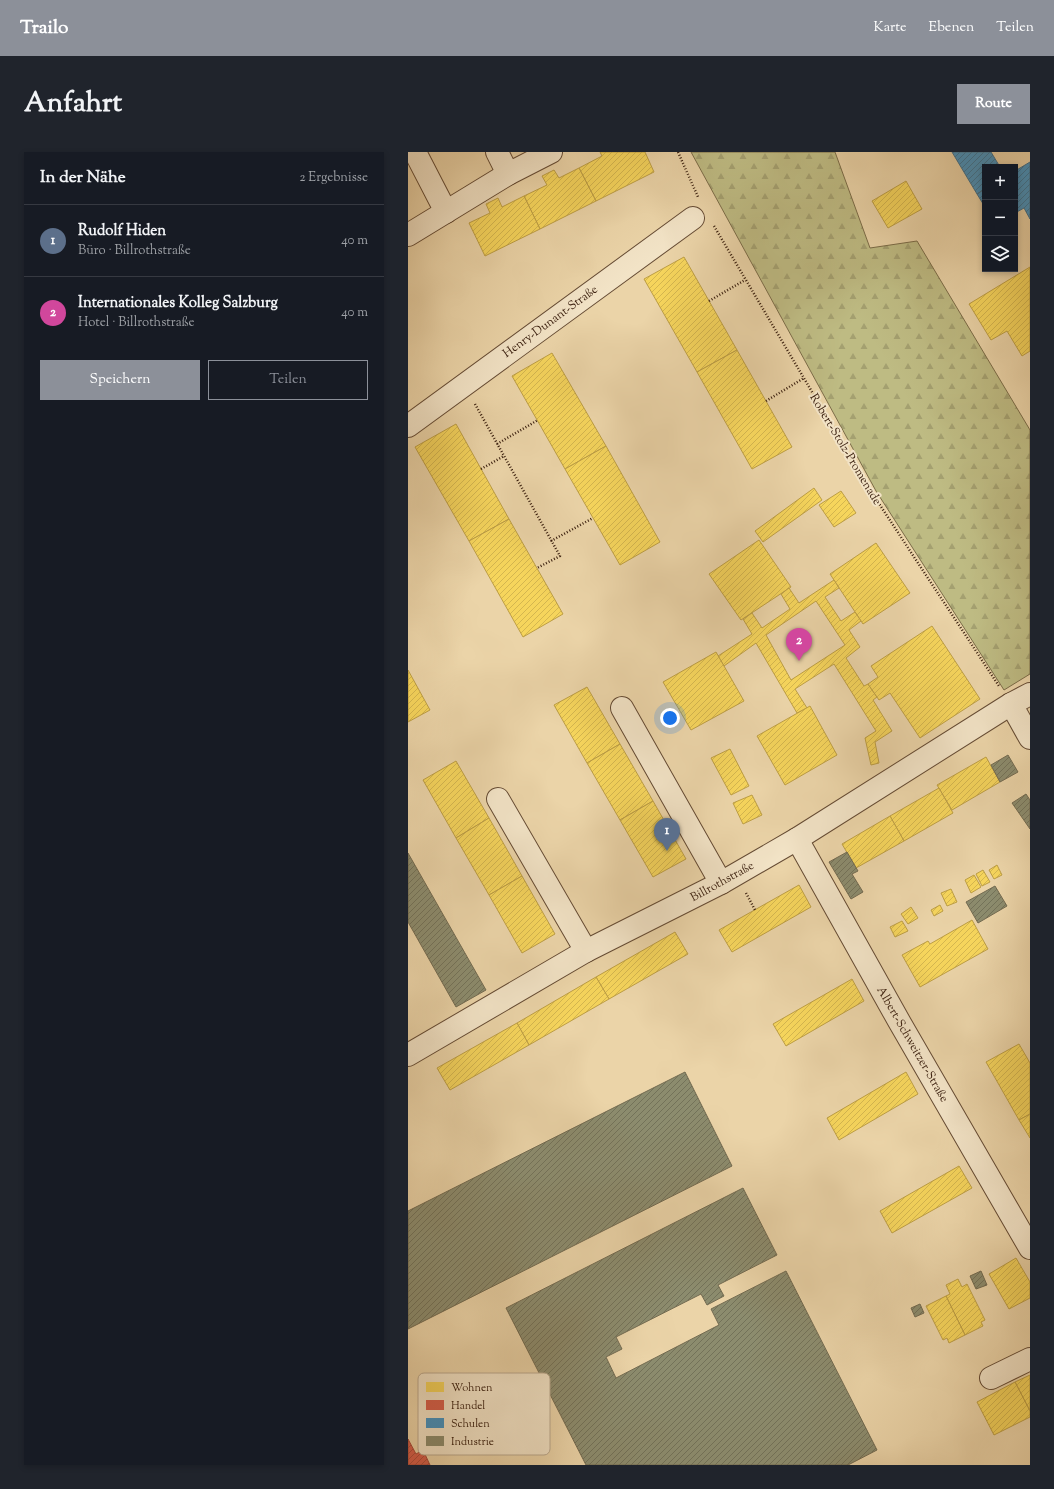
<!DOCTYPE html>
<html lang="de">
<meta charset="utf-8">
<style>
body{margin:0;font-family:"Sorts Mill Goudy",serif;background:#20242c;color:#f1f3f6}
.controls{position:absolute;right:12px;top:12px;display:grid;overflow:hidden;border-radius:0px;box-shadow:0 2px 6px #0003}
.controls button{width:36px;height:36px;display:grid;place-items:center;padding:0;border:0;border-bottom:1px solid #363941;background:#171b24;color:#f1f3f6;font:20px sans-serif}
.you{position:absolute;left:262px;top:566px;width:14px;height:14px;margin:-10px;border:3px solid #fff;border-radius:50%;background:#1a73e8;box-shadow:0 0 0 6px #1a73e833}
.badge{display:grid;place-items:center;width:26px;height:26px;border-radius:50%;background:#8c9099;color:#fff;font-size:13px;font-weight:700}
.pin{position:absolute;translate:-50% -33px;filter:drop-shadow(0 1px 2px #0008)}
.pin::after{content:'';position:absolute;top:21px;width:14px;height:12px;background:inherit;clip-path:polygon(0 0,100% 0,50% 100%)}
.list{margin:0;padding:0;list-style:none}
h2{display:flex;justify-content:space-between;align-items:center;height:52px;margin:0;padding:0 16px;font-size:17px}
h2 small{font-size:13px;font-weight:400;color:#9ea1a6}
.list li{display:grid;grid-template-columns:26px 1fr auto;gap:12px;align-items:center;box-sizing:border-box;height:72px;padding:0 16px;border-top:1px solid #363941}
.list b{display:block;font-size:15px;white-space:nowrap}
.list p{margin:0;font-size:13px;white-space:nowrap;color:#9ea1a6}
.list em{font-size:13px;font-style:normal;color:#9ea1a6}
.actions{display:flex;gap:8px;padding:12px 16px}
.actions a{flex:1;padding:9px 0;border:1px solid #8c9099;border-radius:0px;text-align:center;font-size:14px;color:#8c9099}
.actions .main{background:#8c9099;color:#fff}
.icon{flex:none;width:22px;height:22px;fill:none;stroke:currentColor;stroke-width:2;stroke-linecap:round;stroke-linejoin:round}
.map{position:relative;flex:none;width:622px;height:1313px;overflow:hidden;border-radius:0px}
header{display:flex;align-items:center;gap:24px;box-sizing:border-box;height:56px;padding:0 20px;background:#8c9099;color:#fff}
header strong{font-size:19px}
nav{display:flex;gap:22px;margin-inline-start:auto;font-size:14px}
.intro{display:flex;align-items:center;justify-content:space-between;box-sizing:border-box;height:96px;padding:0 24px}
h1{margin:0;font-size:28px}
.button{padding:10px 18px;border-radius:0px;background:#8c9099;color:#fff;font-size:14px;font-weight:700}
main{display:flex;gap:24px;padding:0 24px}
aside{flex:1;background:#171b24;border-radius:0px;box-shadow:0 2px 6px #0003}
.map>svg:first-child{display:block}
.forest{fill:url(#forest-firs);stroke:#7b6c48}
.homes{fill:url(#homes-hatch);stroke:#bd9e44;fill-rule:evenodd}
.shops{fill:url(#shops-hatch);stroke:#a74c3a}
.schools{fill:url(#schools-hatch);stroke:#40708c}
.industry{fill:url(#industry-hatch);stroke:#736b51}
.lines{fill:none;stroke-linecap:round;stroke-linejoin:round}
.minor-casing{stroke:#654b34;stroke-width:24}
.path{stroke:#381d0d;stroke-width:2.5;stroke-dasharray:1 2;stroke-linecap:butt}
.minor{stroke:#f2e3c6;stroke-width:22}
.labels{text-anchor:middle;stroke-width:4;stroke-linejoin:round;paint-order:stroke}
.street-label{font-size:12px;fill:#381d0d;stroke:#f2e3c6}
.key{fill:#f2e3c6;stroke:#baa88e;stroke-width:1}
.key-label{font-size:11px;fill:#381d0d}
</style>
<header>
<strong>Trailo</strong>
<nav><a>Karte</a><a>Ebenen</a><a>Teilen</a></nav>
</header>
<div class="intro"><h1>Anfahrt</h1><a class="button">Route</a></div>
<main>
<aside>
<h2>In der Nähe<small>2 Ergebnisse</small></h2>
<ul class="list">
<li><span class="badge" style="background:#5c6f8a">1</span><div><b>Rudolf Hiden</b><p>Büro · Billrothstraße</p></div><em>40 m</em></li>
<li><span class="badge" style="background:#d1479c">2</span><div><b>Internationales Kolleg Salzburg</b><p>Hotel · Billrothstraße</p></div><em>40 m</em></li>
</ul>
<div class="actions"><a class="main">Speichern</a><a>Teilen</a></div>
</aside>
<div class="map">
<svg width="622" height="1313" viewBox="0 0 622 1313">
<defs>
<pattern id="forest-firs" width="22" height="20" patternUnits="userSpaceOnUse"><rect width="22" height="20" fill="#bebb83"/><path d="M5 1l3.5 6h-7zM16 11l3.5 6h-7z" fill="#a4a070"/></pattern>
<pattern id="homes-hatch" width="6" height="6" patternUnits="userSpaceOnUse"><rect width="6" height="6" fill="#f6d55c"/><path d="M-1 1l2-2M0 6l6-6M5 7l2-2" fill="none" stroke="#d4b64f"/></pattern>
<pattern id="shops-hatch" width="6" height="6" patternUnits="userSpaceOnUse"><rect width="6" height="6" fill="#d6604d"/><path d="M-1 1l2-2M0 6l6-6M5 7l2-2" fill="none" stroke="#af4f3e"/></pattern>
<pattern id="schools-hatch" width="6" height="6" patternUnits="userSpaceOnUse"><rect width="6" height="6" fill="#4393c3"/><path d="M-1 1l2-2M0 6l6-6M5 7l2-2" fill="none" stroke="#39779d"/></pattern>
<pattern id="industry-hatch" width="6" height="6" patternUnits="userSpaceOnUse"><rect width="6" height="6" fill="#8c8c6e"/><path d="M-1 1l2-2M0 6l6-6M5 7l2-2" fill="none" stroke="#737259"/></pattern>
</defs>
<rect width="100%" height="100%" fill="#ebd4a8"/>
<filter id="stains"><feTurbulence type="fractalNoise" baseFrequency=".005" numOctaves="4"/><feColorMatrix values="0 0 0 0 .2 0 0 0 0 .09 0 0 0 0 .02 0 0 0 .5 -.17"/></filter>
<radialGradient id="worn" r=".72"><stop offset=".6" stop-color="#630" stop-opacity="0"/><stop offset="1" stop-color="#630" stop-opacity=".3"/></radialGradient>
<polygon class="forest" points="283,0 427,0 462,96 509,89 622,278 622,522 596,538 468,339"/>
<g class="homes">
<polygon points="192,0 237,0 246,20 188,49 171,16 194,4"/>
<polygon points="171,16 188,49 132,77 116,44 139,33 134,24 146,18 151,26"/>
<polygon points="498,29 514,57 480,76 464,49"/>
<polygon points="116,44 132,77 77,104 61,71 82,61 78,52 90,46 94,55"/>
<polygon points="276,105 329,198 289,220 236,127"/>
<polygon points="622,115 622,199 614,204 599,179 583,188 561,152"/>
<polygon points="329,198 384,295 344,317 289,220"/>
<polygon points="144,201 198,294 157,317 104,224"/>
<polygon points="48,272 101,367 61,389 7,295"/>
<polygon points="198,294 252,390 212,413 157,317"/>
<polygon points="406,336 414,348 355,390 347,379"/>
<polygon points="433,339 448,361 426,375 411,353"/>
<polygon points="101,367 155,462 115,485 61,389"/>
<polygon points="351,388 383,435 333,468 301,422"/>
<polygon points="468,391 502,441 455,472 422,422"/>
<path d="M426,428L431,436L417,445L433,469L447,460L453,469L441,478L452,495L438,506L456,534L460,532L469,545L465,548L484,579L467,590L471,611L463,613L457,586L468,579L426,512L387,537L399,556L389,561L348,491L316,514L310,504L344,482L335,467L344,461L354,476L382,457L373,442L381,436L391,451ZM408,449L437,493L383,528L358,483Z"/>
<polygon points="524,474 572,547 512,586 482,541 471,548 460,532 470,525 463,514"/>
<polygon points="308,500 336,549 283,578 255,530"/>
<polygon points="0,518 22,558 0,570"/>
<polygon points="179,535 212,592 179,611 146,553"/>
<polygon points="402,554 429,603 377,633 349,584"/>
<polygon points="212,592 245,649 212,668 179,611"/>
<polygon points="322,597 341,634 323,643 303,606"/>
<polygon points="578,605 592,630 544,658 529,633"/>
<polygon points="48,609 81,666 48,686 15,628"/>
<polygon points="531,636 545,661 496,689 482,664"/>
<polygon points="344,643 354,663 335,672 325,651"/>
<polygon points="245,649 278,707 245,725 212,668"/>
<polygon points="482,664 496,689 448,716 434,692"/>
<polygon points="81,666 114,724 81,743 48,686"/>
<polygon points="589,713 594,723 586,727 581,718"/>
<polygon points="575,718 582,730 574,734 568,722"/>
<polygon points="566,723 573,735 563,741 557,728"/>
<polygon points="114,724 147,782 114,801 81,743"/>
<polygon points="391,733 403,755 324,800 311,778"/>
<polygon points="543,737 549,750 539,754 533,741"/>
<polygon points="532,753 535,759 526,764 523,758"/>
<polygon points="503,755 510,766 500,772 493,762"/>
<polygon points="564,768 580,797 512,835 494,803 520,789 522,792"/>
<polygon points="494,769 500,779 487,785 482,775"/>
<polygon points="267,780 280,802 201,847 188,825"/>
<polygon points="188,825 201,847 121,893 109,871"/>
<polygon points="444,827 456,849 378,894 365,872"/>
<polygon points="109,871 121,893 42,938 29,916"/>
<polygon points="611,892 622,911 622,962 611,968 578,910"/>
<polygon points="498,920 510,942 431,988 419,966"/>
<polygon points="622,962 622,986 611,968"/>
<polygon points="551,1014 564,1036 484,1081 472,1059"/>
<polygon points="608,1106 622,1130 622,1146 601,1157 581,1122"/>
<polygon points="550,1127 554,1135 559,1132 577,1168 573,1170 575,1174 557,1183 538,1144 542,1142 538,1133"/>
<polygon points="538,1144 557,1183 541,1191 539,1186 535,1188 518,1154"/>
<polygon points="622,1223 622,1259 607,1230"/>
<polygon points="607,1230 622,1259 622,1265 586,1283 569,1250"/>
</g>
<polygon class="shops" points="0,1287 8,1302 15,1298 22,1313 0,1313"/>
<g class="schools">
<polygon points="544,0 583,0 592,15 577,15 577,37 569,42"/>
<polygon points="622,10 622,67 616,56 607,61 607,19"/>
<polygon points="577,37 577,55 569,42"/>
</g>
<g class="industry">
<polygon points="600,603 610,620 592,630 583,613"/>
<polygon points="618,642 622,648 622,677 604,651"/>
<polygon points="439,700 450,719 444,722 455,740 443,747 421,710"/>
<polygon points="0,701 78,838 48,855 0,770"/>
<polygon points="587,734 599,754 570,771 558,750"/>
<polygon points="277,920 324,1014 0,1177 0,1059"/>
<polygon points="335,1036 369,1103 310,1133 316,1144 299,1153 293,1142 208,1185 214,1197 198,1205 208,1226 311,1173 303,1157 378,1119 469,1298 440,1313 178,1313 98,1156"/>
<polygon points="573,1119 579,1133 568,1137 562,1124"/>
<polygon points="512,1152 516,1161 507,1165 503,1156"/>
</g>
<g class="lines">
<defs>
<g id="minor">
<polyline points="7,0 38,60"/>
<polyline points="89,0 100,22"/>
<polyline points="0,83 100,22 143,0"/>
<polyline points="0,274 285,66"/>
<polyline points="603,552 622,586"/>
<polyline points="214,556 313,731"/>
<polyline points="90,647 178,799"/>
<polyline points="389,687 492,871 622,1096"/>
<polyline points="0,903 178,799 313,731 389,687 603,552 622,542"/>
<polyline points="583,1226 622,1207"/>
</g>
</defs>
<use href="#minor" class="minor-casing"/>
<g class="path">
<polyline points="270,0 290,45"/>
<polyline points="306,74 462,338 591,534"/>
<polyline points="301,149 337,128"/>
<polyline points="358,249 396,226"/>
<polyline points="67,252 152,404 129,416"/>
<polyline points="89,292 130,268"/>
<polyline points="73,317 96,304"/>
<polyline points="143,389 185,366"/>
<polyline points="338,741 347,758"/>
</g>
<use href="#minor" class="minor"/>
</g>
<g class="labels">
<g class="street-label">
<text transform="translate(142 169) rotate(-36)" y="4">Henry-Dunant-Straße</text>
<text transform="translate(438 297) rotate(59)" y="4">Robert-Stolz-Promenade</text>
<text transform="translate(314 729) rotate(-29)" y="4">Billrothstraße</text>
<text transform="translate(505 892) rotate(60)" y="4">Albert-Schweitzer-Straße</text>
</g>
</g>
<rect x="10" y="1221" width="132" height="82" rx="6" class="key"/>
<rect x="18" y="1230" width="18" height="10" fill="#f6d55c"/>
<rect x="18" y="1248" width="18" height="10" fill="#d6604d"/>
<rect x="18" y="1266" width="18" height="10" fill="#4393c3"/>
<rect x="18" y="1284" width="18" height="10" fill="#8c8c6e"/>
<g class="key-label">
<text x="43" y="1239">Wohnen</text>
<text x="43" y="1257">Handel</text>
<text x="43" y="1275">Schulen</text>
<text x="43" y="1293">Industrie</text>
</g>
<rect width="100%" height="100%" filter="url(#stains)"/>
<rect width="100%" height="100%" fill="url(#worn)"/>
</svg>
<div class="controls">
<button>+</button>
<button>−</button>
<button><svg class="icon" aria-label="layers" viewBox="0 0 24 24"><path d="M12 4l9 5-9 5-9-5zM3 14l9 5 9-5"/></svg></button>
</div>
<div class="you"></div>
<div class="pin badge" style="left:259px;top:699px;background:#5c6f8a">1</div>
<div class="pin badge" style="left:391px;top:509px;background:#d1479c">2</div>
</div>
</main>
